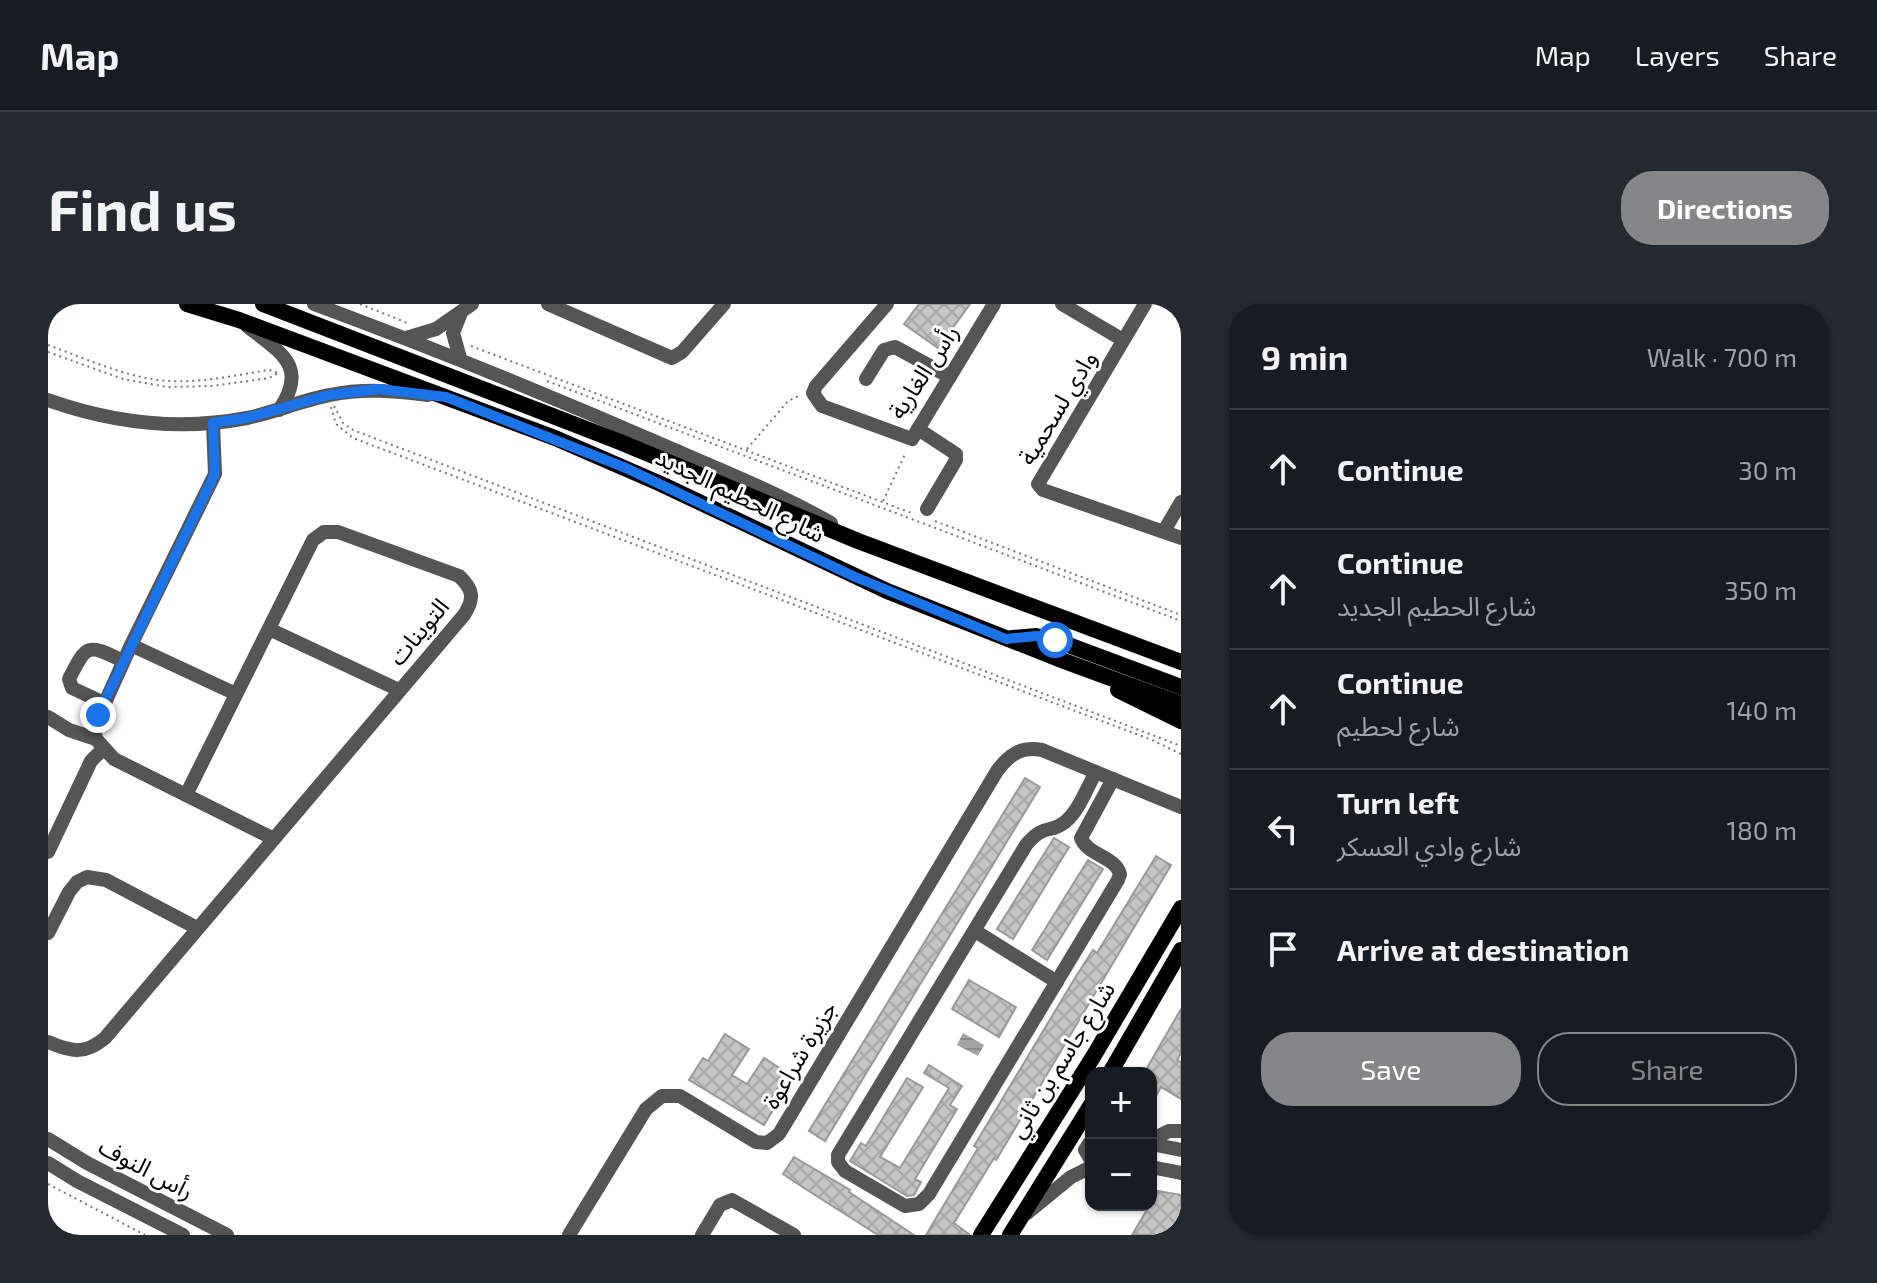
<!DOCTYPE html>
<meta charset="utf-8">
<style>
body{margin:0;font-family:"Exo 2","Noto Sans Arabic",sans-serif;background:#242831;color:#f1f3f6}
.controls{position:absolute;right:24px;bottom:24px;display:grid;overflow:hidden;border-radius:16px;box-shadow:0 2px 6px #0004}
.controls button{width:72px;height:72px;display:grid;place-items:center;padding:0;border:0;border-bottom:2px solid #363941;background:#171b24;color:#f1f3f6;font:40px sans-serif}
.stop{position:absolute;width:24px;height:24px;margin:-18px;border:6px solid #1a73e8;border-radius:50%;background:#fff}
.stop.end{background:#1a73e8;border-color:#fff;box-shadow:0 2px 8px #0008}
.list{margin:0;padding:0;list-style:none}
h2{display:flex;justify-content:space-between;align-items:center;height:104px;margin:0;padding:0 32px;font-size:34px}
h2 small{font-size:26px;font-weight:400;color:#9ea1a6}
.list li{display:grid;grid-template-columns:52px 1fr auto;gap:24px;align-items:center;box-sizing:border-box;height:120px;padding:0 32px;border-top:2px solid #363941}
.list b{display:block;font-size:30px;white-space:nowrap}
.list p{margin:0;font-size:26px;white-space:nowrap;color:#9ea1a6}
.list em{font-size:26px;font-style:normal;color:#9ea1a6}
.actions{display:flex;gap:16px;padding:24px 32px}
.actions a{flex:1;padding:18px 0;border:2px solid #858687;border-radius:32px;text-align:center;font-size:28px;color:#858687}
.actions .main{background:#858687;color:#fff}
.icon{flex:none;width:44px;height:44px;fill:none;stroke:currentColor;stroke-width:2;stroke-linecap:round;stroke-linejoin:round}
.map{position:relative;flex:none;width:1133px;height:931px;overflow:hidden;border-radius:32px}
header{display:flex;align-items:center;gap:48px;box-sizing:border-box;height:112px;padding:0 40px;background:#171b24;border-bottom:2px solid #363941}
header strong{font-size:38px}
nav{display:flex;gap:44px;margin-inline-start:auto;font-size:28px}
.intro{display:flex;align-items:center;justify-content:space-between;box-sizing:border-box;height:192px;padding:0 48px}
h1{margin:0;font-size:56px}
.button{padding:20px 36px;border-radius:32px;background:#858687;color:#fff;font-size:28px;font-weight:700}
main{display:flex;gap:48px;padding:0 48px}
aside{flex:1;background:#171b24;border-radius:32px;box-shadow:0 2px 6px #0004}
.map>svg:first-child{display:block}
.water{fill:url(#water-rules)}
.building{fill:url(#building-cross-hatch);stroke:#999;stroke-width:2}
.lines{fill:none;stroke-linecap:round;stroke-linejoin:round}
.path{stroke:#777;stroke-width:2;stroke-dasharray:2 4;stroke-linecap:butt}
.minor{stroke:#555;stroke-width:14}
.major{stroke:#000;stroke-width:16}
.route{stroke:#1a73e8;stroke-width:10}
.labels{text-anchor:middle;stroke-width:6;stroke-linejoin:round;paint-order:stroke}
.street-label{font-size:24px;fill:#000;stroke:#fff}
</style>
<header>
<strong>Map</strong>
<nav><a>Map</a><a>Layers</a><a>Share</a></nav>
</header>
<div class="intro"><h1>Find us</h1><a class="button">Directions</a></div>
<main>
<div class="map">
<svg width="1133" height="931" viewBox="0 0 1133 931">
<defs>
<pattern id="water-rules" width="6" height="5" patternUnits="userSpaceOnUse" patternTransform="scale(2)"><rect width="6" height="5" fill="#a3a3a3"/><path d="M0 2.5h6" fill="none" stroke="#8b8b8b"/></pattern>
<pattern id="building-cross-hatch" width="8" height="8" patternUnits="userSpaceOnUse" patternTransform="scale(2)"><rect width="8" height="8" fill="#c4c4c4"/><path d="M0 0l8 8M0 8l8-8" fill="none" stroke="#a7a7a7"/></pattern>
</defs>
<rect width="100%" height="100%" fill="#fff"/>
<polygon class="water" points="915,729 936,741 930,752 909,741"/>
<g class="building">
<polygon points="871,0 922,0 890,44 856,20"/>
<polygon points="977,474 992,483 777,837 761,827"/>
<polygon points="1006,534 1021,543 965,635 949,625"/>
<polygon points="1108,552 1123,561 953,848 948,856 946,854 906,919 922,931 878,931 930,844 926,842 1027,674 1045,646 1049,649"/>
<polygon points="1040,556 1055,565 999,656 984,646"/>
<polygon points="921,676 968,703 951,733 904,705"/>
<polygon points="1133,705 1133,749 1129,756 1133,758 1133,795 1113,783 1103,801 1103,769 1096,769"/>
<polygon points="677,730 701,745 684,771 699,780 716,754 739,769 723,795 729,799 716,821 641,776 655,754 660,757"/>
<polygon points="881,761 914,782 902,801 909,805 867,875 873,878 866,891 859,892 802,857 813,839 818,842 859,774 875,783 832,853 852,864 901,784 876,769"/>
<polygon points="746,853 802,886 801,888 866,931 830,931 756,884 735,870"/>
<polygon points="1110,887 1133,891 1133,931 1084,931"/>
</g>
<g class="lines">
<g class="path">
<polyline points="312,0 362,20"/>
<path d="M0,41C39,55 79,74 120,77C154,79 188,71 221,66L230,69"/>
<polyline points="423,42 866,210"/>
<polyline points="0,48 75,75 119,83 164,82 221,74 231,69"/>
<polyline points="499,77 1133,317"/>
<polyline points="286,102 295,119 305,126 1133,442"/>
<polyline points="283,103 288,120 305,134 1104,436 1133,450"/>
<polyline points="699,145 740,97 753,91"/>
<polyline points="835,197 858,148"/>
<polyline points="887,217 1133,311"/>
<polyline points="0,880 97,931"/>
</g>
<g class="minor">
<path d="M266,0C385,44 501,91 617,142C673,166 730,189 783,219"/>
<polyline points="500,0 624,54 634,48 676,0"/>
<polyline points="839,0 768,82 765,89 774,102 864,135 946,0"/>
<polyline points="1014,0 1075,36"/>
<polyline points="1097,0 990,180 995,186 1133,234"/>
<path d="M199,22C233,49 261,62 231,106"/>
<polyline points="358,34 388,25 424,0"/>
<polyline points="412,54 405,29 413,9"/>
<polyline points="818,75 836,46 847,43 902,73"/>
<path d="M0,96C65,119 131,127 199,114C228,108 254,96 282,91C316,84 347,87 380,91"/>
<polyline points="165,119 167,170 83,341 46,423 48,435 66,455 226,535"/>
<polyline points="870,125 908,150 908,156 879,205"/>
<polyline points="1116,227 1133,198"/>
<polyline points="221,325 351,386"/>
<polyline points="83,341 188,390"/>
<path d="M56,399L24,384L21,375C39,339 40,340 75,357"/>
<polyline points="0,413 21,426 48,435"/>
<path d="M1048,468C1039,483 1031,507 1017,518C1002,530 996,519 978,541L790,851V858L797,867L857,902L871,900L881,890L1070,576L1072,570C1067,552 1040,552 1033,534L1065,475"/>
<polyline points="0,548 43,457 55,445"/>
<polyline points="927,627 1009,678"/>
<polyline points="0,629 21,588 29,578 39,573 58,576 149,624"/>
<path d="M0,738C23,748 37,751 57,734L416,311C427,294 425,285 411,272L290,228H276L265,236L138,491"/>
<polyline points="0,835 39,859 179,931"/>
<polyline points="1103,836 1121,827 1133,827"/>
<polyline points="1043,837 1037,846 1043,856"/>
<polyline points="1103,840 1133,846"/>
<polyline points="0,859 29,877 135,931"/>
<polyline points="1103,863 1133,869"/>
<polyline points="979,909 1023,873 1043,863"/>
<path d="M521,931L598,805L614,792H632L708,838L719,839L731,830L949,467C961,451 973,442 994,446L1133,503"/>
<polyline points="654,931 672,901 684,896 746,931"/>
</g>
<g class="major">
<polyline points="139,0 191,16 507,134 613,180 839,287 1016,357 1133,400"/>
<polyline points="215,0 572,138 810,237 1133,358"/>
<polyline points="964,334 988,332 1007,336 1133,383"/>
<polyline points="1070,386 1133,417"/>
<polyline points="1062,769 1133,646"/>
<polyline points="933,931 1045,753 1133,604"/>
<polyline points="962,931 1043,801"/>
</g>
</g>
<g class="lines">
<polyline class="route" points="50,411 167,170 165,119 199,114 281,91 314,87 331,85 398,93 578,164 805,272 958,335 988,332 1007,336"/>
</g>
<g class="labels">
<g class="street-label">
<text transform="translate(876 68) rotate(-57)" y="8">رأس الغارية</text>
<text transform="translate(1010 104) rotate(-59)" y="8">وادي لسحمية</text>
<text transform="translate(692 192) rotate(26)" y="8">شارع الحطيم الجديد</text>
<text transform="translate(371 328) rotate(-50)" y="8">التوينات</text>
<text transform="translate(752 751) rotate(-59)" y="8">جزيرة شراعوة</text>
<text transform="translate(1014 756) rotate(-58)" y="8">شارع جاسم بن ثاني</text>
<text transform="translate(98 865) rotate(28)" y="8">رأس النوف</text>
</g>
</g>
</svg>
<div class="controls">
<button>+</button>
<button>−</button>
</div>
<div class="stop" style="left:1007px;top:336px"></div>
<div class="stop end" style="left:50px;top:411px"></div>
</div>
<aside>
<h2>9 min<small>Walk · 700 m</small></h2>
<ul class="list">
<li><svg class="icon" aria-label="ahead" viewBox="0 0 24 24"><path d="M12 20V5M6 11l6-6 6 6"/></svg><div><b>Continue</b></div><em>30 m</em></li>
<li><svg class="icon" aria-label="ahead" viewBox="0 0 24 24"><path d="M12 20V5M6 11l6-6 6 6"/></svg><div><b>Continue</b><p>شارع الحطيم الجديد</p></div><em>350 m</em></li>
<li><svg class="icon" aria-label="ahead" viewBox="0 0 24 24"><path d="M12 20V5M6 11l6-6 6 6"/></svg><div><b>Continue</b><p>شارع لحطيم</p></div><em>140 m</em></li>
<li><svg class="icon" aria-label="left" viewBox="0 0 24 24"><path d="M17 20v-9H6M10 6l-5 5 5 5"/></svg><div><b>Turn left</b><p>شارع وادي العسكر</p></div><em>180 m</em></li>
<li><svg class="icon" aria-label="arrive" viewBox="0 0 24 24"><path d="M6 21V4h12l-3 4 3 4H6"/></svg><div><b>Arrive at destination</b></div></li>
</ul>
<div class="actions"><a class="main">Save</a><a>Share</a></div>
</aside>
</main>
